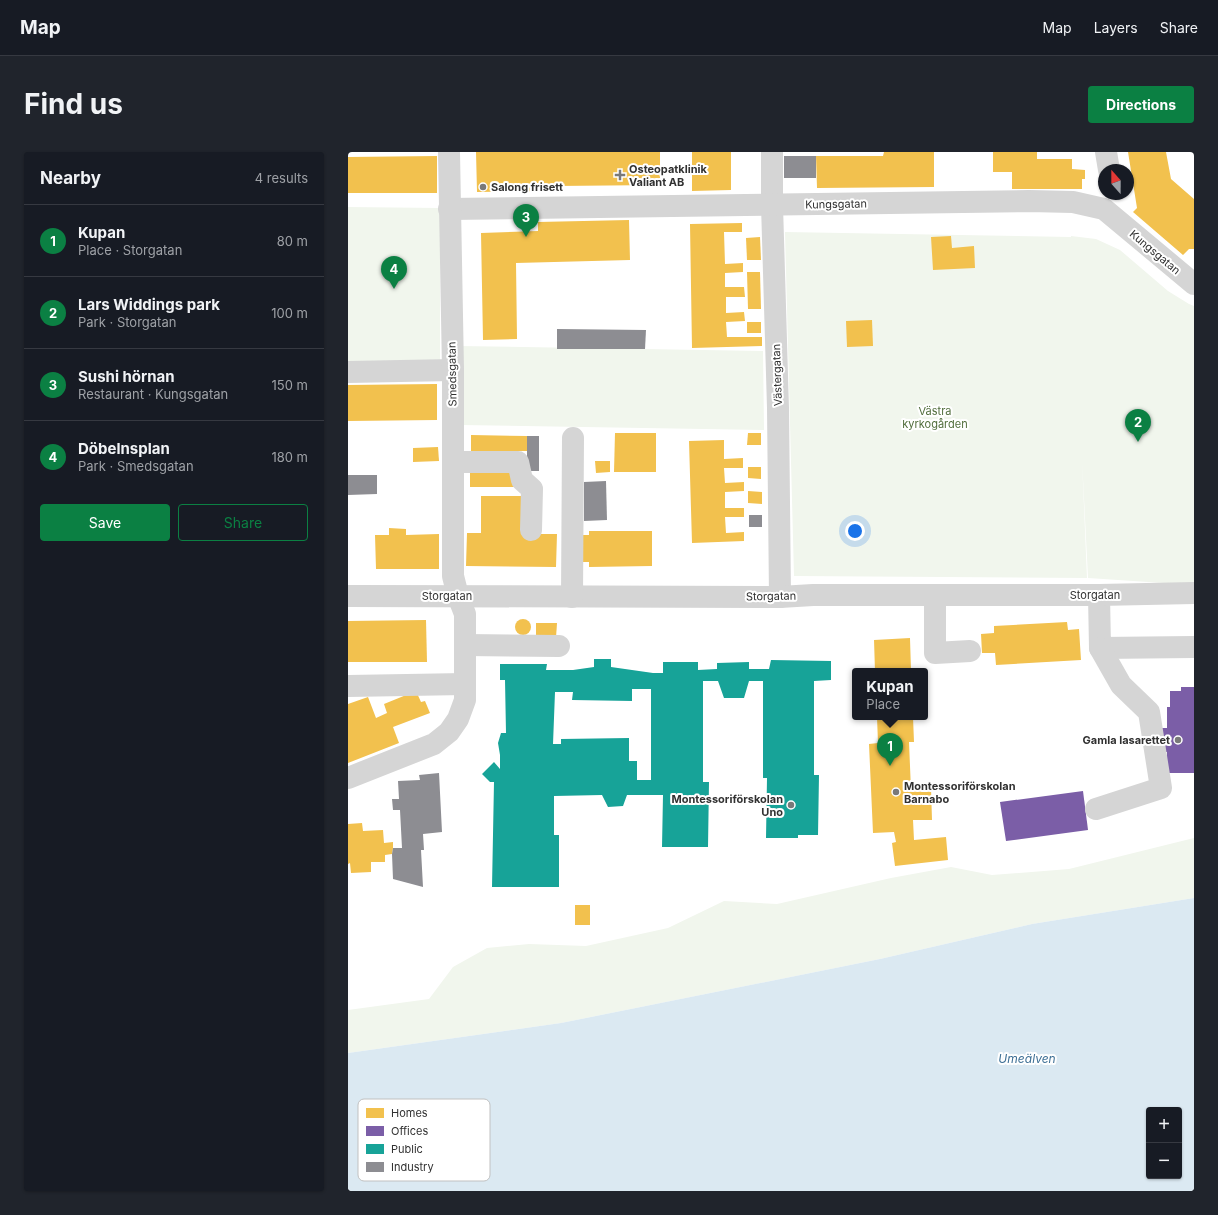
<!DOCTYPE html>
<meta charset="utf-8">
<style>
body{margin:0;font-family:Inter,sans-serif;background:#20242c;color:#f1f3f6}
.controls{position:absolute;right:12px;bottom:12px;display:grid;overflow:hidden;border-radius:4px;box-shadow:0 1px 3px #0004}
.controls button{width:36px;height:36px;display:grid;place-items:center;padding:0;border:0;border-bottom:1px solid #363941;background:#171b24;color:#f1f3f6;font:20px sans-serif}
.compass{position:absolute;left:750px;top:12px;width:36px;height:36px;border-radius:50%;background:#171b24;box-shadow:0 1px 3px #0004;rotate:339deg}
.you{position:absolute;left:507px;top:379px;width:14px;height:14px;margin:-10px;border:3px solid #fff;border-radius:50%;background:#1a73e8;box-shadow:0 0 0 6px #1a73e833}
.badge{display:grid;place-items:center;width:26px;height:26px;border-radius:50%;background:#0b8043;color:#fff;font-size:13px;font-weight:700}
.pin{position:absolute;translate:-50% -33px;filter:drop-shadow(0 1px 2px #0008)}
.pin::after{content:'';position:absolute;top:21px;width:14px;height:12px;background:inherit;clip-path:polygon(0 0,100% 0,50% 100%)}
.popup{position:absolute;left:504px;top:516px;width:76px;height:52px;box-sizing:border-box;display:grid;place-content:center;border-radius:4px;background:#171b24;filter:drop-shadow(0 1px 3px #0005);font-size:13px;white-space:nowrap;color:#9ea1a6}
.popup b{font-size:15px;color:#f1f3f6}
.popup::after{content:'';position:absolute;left:50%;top:100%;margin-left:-8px;border:8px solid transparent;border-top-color:#171b24}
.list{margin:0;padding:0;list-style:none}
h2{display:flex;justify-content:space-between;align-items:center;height:52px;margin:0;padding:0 16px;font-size:17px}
h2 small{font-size:13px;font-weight:400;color:#9ea1a6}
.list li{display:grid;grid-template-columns:26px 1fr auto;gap:12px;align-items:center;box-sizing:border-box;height:72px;padding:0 16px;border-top:1px solid #363941}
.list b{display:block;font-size:15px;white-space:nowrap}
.list p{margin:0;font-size:13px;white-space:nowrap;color:#9ea1a6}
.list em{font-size:13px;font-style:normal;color:#9ea1a6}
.actions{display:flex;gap:8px;padding:12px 16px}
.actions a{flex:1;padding:9px 0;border:1px solid #0b8043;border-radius:4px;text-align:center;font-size:14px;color:#0b8043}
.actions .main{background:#0b8043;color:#fff}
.map{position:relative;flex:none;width:846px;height:1039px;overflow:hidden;border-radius:4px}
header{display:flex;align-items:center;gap:24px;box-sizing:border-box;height:56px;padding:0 20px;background:#171b24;border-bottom:1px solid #363941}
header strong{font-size:19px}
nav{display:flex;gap:22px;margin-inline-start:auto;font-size:14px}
.intro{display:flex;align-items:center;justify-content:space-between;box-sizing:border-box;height:96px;padding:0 24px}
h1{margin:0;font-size:28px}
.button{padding:10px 18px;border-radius:4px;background:#0b8043;color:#fff;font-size:14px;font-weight:700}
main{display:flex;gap:24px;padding:0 24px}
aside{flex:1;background:#171b24;border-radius:4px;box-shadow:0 1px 3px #0004}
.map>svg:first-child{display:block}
.green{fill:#f1f6ed}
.water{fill:#dbe9f2;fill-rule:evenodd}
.homes{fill:#f2c14e}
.offices{fill:#7b5ea7}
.public{fill:#17a398;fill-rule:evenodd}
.industry{fill:#8d8d92}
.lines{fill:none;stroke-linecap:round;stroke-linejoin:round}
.minor{stroke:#d5d5d5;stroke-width:22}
.poi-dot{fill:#797979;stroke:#fff;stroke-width:1.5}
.labels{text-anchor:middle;stroke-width:4;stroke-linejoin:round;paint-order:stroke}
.poi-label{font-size:11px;font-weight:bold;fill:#313131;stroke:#fff;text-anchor:start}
.street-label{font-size:11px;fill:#313131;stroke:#fff}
.park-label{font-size:11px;fill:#526e3d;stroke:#fff}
.water-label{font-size:12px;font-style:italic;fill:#3d6f95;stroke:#fff}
.key{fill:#fff;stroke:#c1c1c1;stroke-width:1}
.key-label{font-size:11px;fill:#313131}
</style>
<header>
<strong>Map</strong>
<nav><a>Map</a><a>Layers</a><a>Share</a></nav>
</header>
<div class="intro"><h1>Find us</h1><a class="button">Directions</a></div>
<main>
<aside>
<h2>Nearby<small>4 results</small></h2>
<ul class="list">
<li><span class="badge">1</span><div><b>Kupan</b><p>Place · Storgatan</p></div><em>80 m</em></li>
<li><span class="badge">2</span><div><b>Lars Widdings park</b><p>Park · Storgatan</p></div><em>100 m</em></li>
<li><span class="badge">3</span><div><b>Sushi hörnan</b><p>Restaurant · Kungsgatan</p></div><em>150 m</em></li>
<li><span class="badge">4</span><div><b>Döbelnsplan</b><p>Park · Smedsgatan</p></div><em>180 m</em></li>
</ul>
<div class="actions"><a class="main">Save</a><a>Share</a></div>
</aside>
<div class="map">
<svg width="846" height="1039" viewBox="0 0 846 1039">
<rect width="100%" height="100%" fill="#fff"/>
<g class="green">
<polygon points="0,55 92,56 92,217 0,218"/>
<polygon points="437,80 723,85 723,84 748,87 772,98 820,139 841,152 846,154 846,433 740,426 734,307 739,426 446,424"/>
<polygon points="110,194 415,199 416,278 112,273"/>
<polygon points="846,686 846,746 684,772 532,807 213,871 0,901 0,858 81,847 105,815 139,796 181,792 238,794 320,776 376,749 429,752 543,726 603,715 644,723 721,717"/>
</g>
<path class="water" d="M846,746V1039H0V901L213,871L532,807L684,772ZM801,958H831V1024H801Z"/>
<g class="homes">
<polygon points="128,0 312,0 312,33 208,34 208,39 129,40"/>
<polygon points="344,0 383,0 383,38 344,39"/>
<polygon points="536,0 586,0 586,35 469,36 468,4 535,4"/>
<polygon points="645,0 689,0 689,7 724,7 724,17 737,18 737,27 734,27 734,37 664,37 664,20 645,20"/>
<polygon points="780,0 818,0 823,27 846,47 846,97 841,97 835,103 785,60 789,56"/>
<polygon points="89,4 89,41 0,41 0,5"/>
<polygon points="281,68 282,108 168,111 169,187 135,188 133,81 190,79 190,70"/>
<polygon points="394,71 394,80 376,80 377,112 395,111 395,120 377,121 377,135 396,135 397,145 378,145 378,161 396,160 397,169 378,170 379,185 414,185 414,194 344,196 342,72"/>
<polygon points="603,84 604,96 626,94 627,116 585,118 583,85"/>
<polygon points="412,85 413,108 399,108 398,86"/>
<polygon points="399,120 412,120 413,157 400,157"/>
<polygon points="524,168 525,194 499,195 498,169"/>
<rect x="399" y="170" width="14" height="11"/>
<polygon points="89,232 89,268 0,269 0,233"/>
<polygon points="267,281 308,281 308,320 266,320"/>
<polygon points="400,281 413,281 413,293 399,293"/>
<polygon points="123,283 179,284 179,299 123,299"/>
<polygon points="376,288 376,307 395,306 395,316 376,316 377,331 396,330 396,339 377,340 377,356 396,356 396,365 377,365 378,381 396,380 396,389 344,391 341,289"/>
<polygon points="90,295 91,309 65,310 65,296"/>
<polygon points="247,309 262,309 262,320 248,321"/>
<polygon points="400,315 413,315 413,327 400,326"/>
<polygon points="167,319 167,335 122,335 122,320"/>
<polygon points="400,339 414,340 414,352 400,351"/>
<polygon points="133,344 178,344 177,382 209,382 208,415 118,414 119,381 133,381"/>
<polygon points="41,376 58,377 58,383 91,382 91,417 28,417 27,383 41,383"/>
<polygon points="241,379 304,379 304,414 241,415 241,410 233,410 233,383 241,383"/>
<circle cx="175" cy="475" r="8"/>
<polygon points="78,468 79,510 0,510 0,469"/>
<polygon points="719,470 720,478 731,477 733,508 648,513 647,501 634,501 633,482 646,481 646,474"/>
<polygon points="188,471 209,471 208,486 188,486"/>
<polygon points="562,486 563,519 527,519 526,488"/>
<polygon points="68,539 73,550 77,549 82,561 45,575 51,591 0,611 0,552 20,545 28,566 39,561 36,552"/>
<polygon points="529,565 565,565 566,590 561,590 563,638 583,636 584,668 565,668 566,688 598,685 600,708 547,714 544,691 548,690 546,680 525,681 521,592 530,591"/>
<polygon points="14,671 15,679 35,678 36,691 45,690 45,696 44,702 37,703 37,710 23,710 23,720 3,721 2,711 0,712 0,672"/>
<rect x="227" y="753" width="15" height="20"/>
</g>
<g class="offices">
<polygon points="833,535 846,535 846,621 819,621 819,600 814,600 814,576 819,576 819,555 822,555 822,539 833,539"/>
<polygon points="735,639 740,678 658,689 652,650"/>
</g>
<path class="public" d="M246,507H263V515L305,521H315V510H350V518L369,517V511L401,510V517H421L423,508L483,509V528L466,529V623H471L470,683H450V686H418L419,626H415V529H401L396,546H376L370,529H355V630H361L360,695H314L315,643H279L275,654L260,655L254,643L206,644V683H211V735H144L146,630H142L134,622L146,610L152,617V603L150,591L153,581H158L157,528H152V512H199L198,518H225L246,515ZM284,537H303V628H289V609H281V586L213,587V592H205L207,540H225L224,548L284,549Z"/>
<g class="industry">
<rect x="436" y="4" width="32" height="22"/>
<polygon points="209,177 298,178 297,197 209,197"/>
<rect x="179" y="284" width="12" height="35"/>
<polygon points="0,323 29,323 29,342 0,343"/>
<polygon points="258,329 259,368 236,369 236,330"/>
<rect x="401" y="363" width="13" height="12"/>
<polygon points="91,621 94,680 75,682 76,698 73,698 75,735 45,727 44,702 45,696 54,696 52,658 45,658 44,647 51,647 50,629 72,628 71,623"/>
</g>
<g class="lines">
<g class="minor">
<polyline points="424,0 424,53 430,256 432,445"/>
<polyline points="758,0 761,18"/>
<polyline points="101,57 681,49 725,50 756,57 846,132"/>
<polyline points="0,220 105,218"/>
<polyline points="105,310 170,310 174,328 184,337 183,378"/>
<polyline points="587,443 587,501 622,499"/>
<polyline points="751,443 752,496 846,495"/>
<polyline points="0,444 432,445 465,443 751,443 846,441"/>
<polyline points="224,445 225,286"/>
<polyline points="117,493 211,494"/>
<polyline points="0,534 117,532"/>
<polyline points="0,626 86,592 101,580 110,567 117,548 117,462 110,444 105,424 105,218 101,0"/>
<polyline points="748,657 813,636 801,560 773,533 752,496"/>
</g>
</g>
<g class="poi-dot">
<path d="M270 17h4v4h4v4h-4v4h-4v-4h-4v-4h4z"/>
<circle cx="135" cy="35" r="4"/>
<circle cx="830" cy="588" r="4"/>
<circle cx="548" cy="640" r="4"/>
<circle cx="443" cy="653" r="4"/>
</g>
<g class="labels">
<g class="poi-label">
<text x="281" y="21">Osteopatklinik<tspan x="281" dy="13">Valiant AB</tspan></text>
<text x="143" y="39">Salong frisett</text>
<text x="822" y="592" text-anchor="end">Gamla lasarettet</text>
<text x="556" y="638">Montessoriförskolan<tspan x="556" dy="13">Barnabo</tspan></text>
<text x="435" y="651" text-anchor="end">Montessoriförskolan<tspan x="435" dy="13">Uno</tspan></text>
</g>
<g class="street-label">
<text transform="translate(488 52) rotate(-1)" y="4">Kungsgatan</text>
<text transform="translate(807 100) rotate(40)" y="4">Kungsgatan</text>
<text transform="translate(104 222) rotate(-91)" y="4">Smedsgatan</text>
<text transform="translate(429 223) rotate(-92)" y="4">Västergatan</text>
<text x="747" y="447">Storgatan</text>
<text x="99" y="448">Storgatan</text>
<text transform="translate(423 444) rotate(-1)" y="4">Storgatan</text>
</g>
<g class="park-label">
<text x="587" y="263">Västra<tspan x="587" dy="13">kyrkogården</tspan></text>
</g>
<g class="water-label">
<text x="679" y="911">Umeälven</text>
</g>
</g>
<rect x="10" y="947" width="132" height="82" rx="6" class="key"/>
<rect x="18" y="956" width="18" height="10" fill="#f2c14e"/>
<rect x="18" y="974" width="18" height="10" fill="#7b5ea7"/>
<rect x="18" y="992" width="18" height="10" fill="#17a398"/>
<rect x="18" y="1010" width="18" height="10" fill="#8d8d92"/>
<g class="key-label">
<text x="43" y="965">Homes</text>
<text x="43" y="983">Offices</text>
<text x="43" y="1001">Public</text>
<text x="43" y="1019">Industry</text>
</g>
</svg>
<div class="controls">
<button>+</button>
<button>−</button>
</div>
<svg class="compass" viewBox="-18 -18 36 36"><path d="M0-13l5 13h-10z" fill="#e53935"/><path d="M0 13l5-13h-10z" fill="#9ea1a6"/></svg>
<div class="you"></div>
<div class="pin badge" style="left:542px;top:614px">1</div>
<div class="popup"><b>Kupan</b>Place</div>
<div class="pin badge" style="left:790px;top:290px">2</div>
<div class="pin badge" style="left:178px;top:85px">3</div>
<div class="pin badge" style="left:46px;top:137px">4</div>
</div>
</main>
